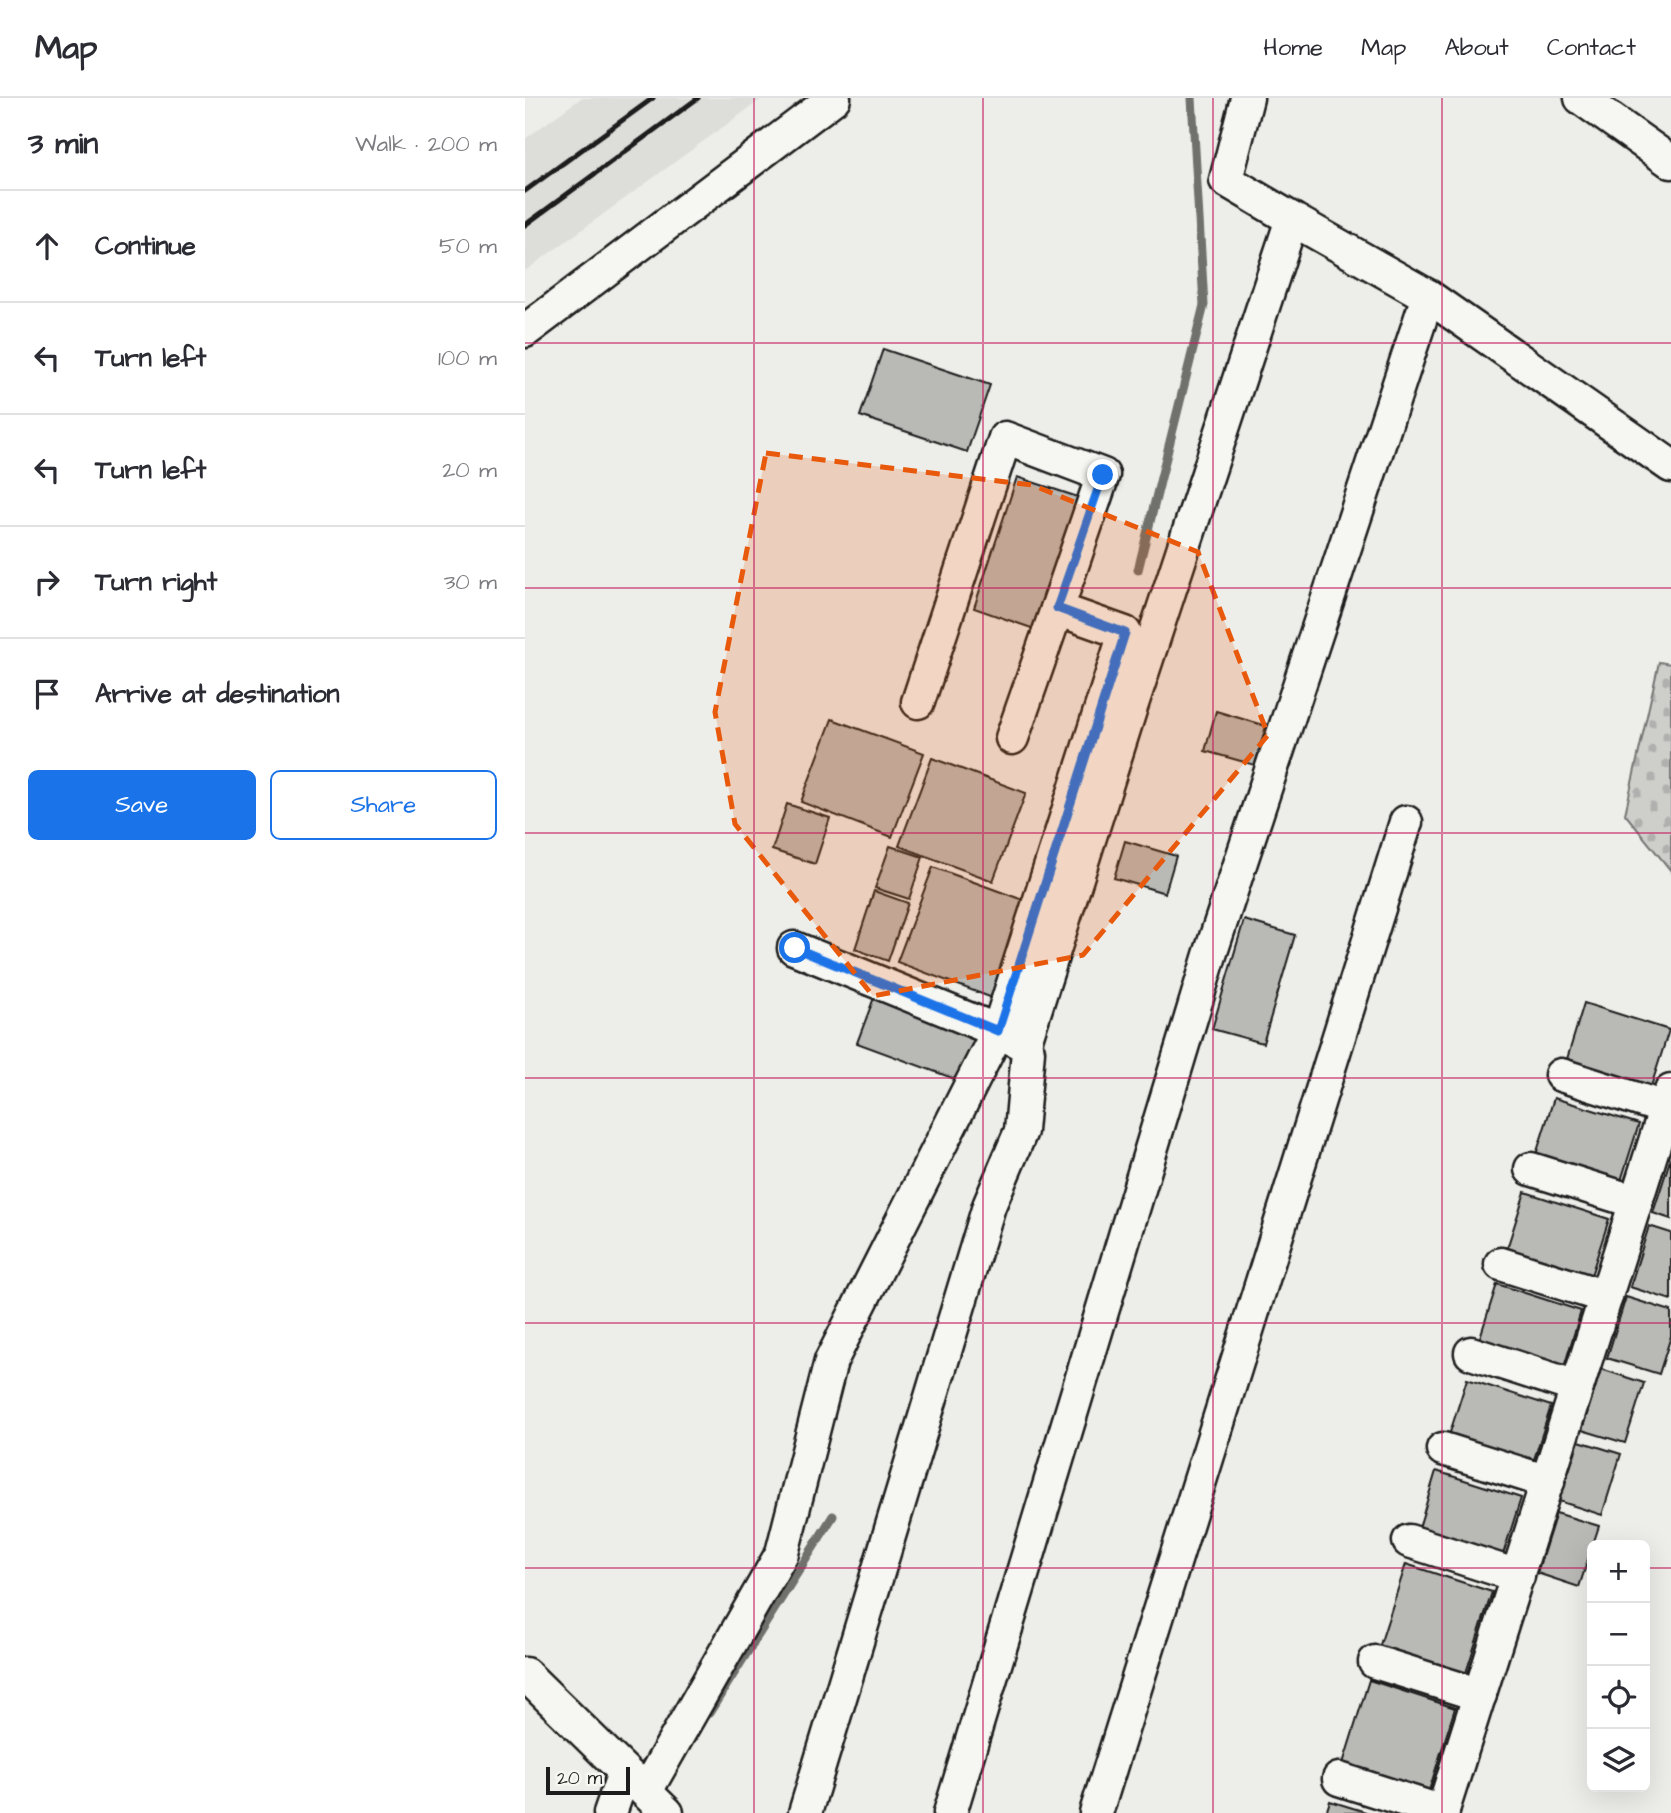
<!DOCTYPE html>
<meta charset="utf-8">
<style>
body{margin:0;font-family:"Architects Daughter",sans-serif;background:#f2f2f3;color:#2b2b33}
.controls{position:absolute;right:21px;bottom:21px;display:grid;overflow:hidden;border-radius:10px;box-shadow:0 7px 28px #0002}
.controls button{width:63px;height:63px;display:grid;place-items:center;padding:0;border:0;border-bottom:2px solid #e1e1e2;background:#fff;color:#2b2b33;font:35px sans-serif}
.scale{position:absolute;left:21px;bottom:18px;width:84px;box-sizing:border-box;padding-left:7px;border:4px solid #1c1c1c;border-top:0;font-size:19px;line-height:24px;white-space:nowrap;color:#1c1c1c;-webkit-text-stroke:5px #f6f6f2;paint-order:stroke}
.stop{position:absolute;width:21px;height:21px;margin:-16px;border:5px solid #1a73e8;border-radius:50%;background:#fff}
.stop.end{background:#1a73e8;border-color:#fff;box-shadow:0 2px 7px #0008}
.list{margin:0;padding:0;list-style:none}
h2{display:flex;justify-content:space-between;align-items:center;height:91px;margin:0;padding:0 28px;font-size:30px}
h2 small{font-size:23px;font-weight:400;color:#7c7c81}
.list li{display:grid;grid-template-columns:46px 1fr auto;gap:21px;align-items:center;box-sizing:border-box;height:112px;padding:0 28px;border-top:2px solid #e1e1e2}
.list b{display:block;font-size:26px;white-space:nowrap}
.list em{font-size:23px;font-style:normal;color:#7c7c81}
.actions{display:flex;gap:14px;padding:21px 28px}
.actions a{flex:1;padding:16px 0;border:2px solid #1a73e8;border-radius:10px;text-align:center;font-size:24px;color:#1a73e8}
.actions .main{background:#1a73e8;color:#fff}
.icon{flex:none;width:38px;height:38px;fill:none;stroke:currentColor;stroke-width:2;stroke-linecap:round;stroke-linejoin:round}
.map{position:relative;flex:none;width:1146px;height:1715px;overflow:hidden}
header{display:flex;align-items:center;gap:42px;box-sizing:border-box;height:98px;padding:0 35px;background:#fff;border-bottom:2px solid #e1e1e2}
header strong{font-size:33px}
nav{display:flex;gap:38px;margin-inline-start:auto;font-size:24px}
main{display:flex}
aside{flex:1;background:#fff}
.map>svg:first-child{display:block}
.built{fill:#ddddda}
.cemetery{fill:url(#cemetery-stones);stroke:#757574;stroke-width:2}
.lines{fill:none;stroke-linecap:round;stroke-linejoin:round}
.stream{stroke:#6f6f6d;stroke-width:9}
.building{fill:#b9b9b6;stroke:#1c1c1c;stroke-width:2}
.minor-casing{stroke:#1c1c1c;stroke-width:37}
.minor{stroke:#f6f6f2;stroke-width:32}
.rail{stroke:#1c1c1c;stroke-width:5}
.route{stroke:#1a73e8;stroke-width:9}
.marked{fill:#e8590c;fill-opacity:0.2;stroke:#e8590c;stroke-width:5;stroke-dasharray:14 9;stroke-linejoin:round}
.grid{fill:none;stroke:#c2185b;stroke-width:2;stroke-opacity:0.55}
</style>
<header>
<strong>Map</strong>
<nav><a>Home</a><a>Map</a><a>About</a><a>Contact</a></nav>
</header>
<main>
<aside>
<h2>3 min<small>Walk · 200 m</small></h2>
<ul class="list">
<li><svg class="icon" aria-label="ahead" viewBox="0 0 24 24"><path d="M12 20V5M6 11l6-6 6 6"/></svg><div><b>Continue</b></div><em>50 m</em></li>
<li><svg class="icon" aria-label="left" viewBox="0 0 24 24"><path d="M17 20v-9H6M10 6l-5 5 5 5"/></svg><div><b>Turn left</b></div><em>100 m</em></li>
<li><svg class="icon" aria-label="left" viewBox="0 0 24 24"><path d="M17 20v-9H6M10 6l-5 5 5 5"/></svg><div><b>Turn left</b></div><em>20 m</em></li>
<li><svg class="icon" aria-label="right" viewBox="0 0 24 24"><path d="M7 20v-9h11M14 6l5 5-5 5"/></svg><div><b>Turn right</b></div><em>30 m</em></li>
<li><svg class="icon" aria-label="arrive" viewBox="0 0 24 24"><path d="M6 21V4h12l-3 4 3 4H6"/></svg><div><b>Arrive at destination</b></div></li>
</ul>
<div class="actions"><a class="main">Save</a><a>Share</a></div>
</aside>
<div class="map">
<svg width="1146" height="1715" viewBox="0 0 1146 1715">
<defs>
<pattern id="cemetery-stones" width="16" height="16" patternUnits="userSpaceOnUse" patternTransform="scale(1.75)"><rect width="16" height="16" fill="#cececb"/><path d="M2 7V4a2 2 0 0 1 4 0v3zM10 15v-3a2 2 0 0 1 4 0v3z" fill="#b0b0ae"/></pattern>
</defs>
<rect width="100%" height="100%" fill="#edede9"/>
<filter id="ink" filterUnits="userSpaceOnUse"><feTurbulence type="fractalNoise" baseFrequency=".0143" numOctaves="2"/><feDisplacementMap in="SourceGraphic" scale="14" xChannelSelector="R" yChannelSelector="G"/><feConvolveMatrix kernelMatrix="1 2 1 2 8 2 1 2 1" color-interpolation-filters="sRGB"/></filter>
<g filter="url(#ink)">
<polygon class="built" points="56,0 238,0 0,173 0,41"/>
<polygon class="cemetery" points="1134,564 1146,566 1146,773 1100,716"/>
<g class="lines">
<g class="stream">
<polyline points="613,472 679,207 667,0"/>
<polyline points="184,1615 308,1418"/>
</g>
</g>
<g class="building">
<polygon points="358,251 465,287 442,354 335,318"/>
<polygon points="492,379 562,402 518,534 449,510"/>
<polygon points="691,613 741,628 730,667 680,653"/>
<polygon points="307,621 399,655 367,739 276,704"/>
<polygon points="407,660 501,695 468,783 374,748"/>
<polygon points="262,706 305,720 290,766 247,752"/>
<polygon points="600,743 651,758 640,795 589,780"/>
<polygon points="365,748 398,759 384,801 350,790"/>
<polygon points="408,769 506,805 470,901 372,864"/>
<polygon points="349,793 383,805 363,863 330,851"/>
<polygon points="719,822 770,837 738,945 687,931"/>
<polygon points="350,897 455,936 438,984 332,945"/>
<polygon points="1059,905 1144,932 1123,998 1039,971"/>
<polygon points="1029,1000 1114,1026 1093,1092 1008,1066"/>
<polygon points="1146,1059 1146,1121 1128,1115"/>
<polygon points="1000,1094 1084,1121 1063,1187 979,1160"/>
<polygon points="1124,1128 1146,1135 1146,1202 1105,1189"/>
<polygon points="972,1186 1056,1213 1036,1279 951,1252"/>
<polygon points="1101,1199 1146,1213 1146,1238 1134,1276 1082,1260"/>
<polygon points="1076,1271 1119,1285 1100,1345 1057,1332"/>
<polygon points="942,1281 1026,1308 1005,1374 921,1347"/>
<polygon points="1054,1343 1096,1356 1077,1417 1034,1403"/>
<polygon points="911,1373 996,1400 975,1466 891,1440"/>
<polygon points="1031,1415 1074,1428 1054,1489 1012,1475"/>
<polygon points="881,1466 967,1494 938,1584 852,1556"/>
<polygon points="844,1582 930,1610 902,1699 816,1672"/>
<polygon points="805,1703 844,1715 801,1715"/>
</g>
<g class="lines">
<defs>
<g id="minor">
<polyline points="722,0 701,82 767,121"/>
<polyline points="1056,0 1146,64"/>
<polyline points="0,233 309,0"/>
<polyline points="487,640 532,511"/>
<polyline points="269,850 473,933 600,535 532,511 578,377 480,340 393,604"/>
<polyline points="499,947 606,609 767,121 903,198 1146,368"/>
<polyline points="1036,977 1140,1010"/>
<polyline points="1006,1071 1111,1104"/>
<polyline points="976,1166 1081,1199"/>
<polyline points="946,1255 1052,1289"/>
<polyline points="918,1351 1023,1384"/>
<polyline points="884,1443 993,1478"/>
<polyline points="850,1564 955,1597"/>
<polyline points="0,1576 142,1715"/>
<polyline points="814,1681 918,1714"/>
<polyline points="121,1693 257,1455 306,1263 473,933 499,947 503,953 496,1033 464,1108 280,1715"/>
<polyline points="85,1715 99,1675"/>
<polyline points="425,1715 685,857 903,198"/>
<polyline points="571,1715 881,724"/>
<polyline points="917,1715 1146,993"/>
</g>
</defs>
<use href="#minor" class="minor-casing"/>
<use href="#minor" class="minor"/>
<g class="rail">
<polyline points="0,93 128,0"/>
<polyline points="0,127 173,0"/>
</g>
</g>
</g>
<g class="lines" filter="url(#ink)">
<polyline class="route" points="270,850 473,933 600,535 532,510 578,377"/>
</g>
<path class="marked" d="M241,355L507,387L673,454L743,637L558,857L348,898L210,726L190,614Z"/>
<path class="grid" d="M229,0V1715M458,0V1715M688,0V1715M917,0V1715M0,245H1146M0,490H1146M0,735H1146M0,980H1146M0,1225H1146M0,1470H1067M1120,1470H1146"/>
</svg>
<div class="controls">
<button>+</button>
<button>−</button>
<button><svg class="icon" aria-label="locate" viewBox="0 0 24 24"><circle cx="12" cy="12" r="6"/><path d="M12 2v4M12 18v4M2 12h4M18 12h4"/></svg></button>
<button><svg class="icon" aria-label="layers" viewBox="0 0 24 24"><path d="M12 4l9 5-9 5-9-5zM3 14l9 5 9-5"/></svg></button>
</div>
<div class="scale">20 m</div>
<div class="stop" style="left:270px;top:850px"></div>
<div class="stop end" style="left:578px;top:377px"></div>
</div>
</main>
